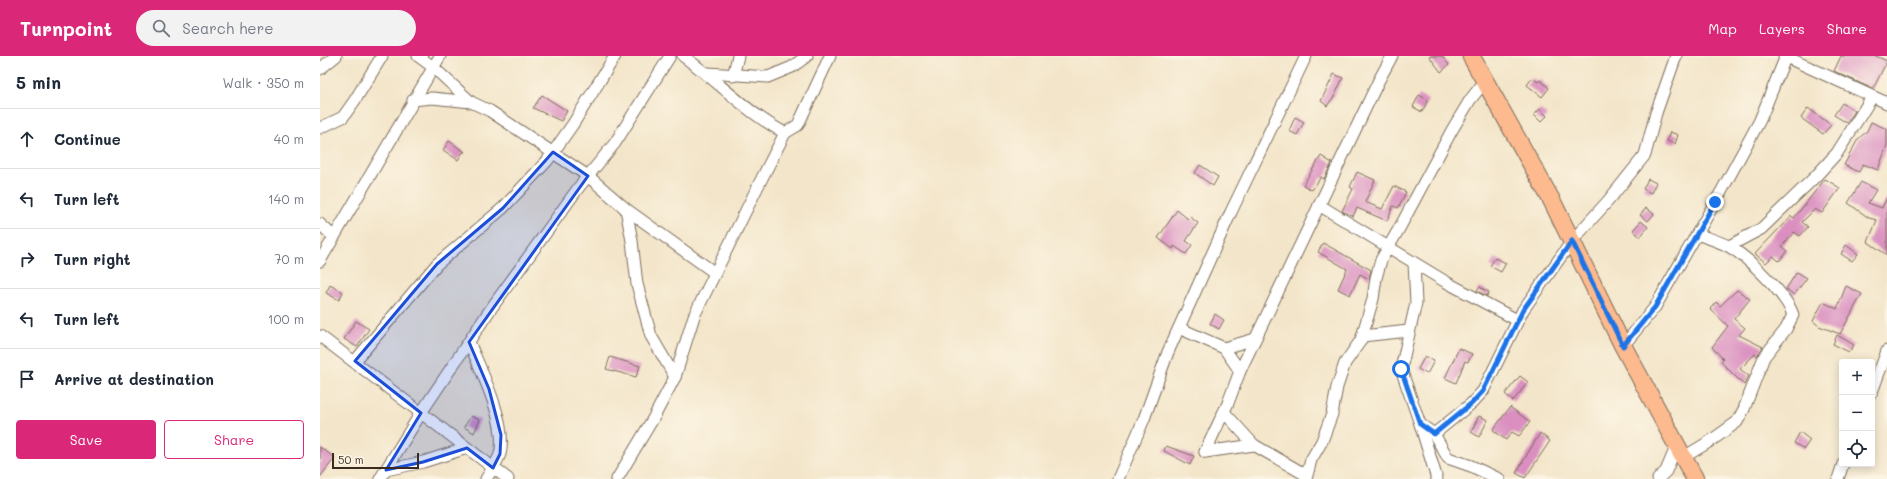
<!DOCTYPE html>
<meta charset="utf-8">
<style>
body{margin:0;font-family:Mali,sans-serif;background:#f2f2f3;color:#1f2937}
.controls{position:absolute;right:12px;bottom:12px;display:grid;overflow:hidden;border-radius:4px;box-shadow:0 2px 10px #0003}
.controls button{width:36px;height:36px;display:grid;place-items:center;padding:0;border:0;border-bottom:1px solid #e0e1e3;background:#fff;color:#1f2937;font:20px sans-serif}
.scale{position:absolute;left:12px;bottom:10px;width:87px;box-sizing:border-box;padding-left:4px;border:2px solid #3b2a1e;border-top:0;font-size:11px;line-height:14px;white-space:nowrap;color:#3b2a1e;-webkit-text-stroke:3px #fcf5e5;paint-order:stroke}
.stop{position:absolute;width:12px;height:12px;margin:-9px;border:3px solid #1a73e8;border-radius:50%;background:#fff}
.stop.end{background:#1a73e8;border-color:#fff;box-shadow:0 1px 4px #0008}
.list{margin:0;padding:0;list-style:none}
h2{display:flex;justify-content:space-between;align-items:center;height:52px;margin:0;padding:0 16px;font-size:17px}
h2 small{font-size:13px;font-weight:400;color:#747a83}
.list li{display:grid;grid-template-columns:26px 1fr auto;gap:12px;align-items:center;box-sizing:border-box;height:60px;padding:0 16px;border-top:1px solid #e0e1e3}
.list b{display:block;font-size:15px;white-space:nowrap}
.list em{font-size:13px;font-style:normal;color:#747a83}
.actions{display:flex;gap:8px;padding:12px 16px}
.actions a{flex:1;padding:9px 0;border:1px solid #db2777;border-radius:4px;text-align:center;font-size:14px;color:#db2777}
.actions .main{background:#db2777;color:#fff}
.icon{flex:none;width:22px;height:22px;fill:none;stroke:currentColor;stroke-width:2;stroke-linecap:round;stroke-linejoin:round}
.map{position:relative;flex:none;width:1567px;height:423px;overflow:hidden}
header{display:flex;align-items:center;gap:24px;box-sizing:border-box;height:56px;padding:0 20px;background:#db2777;color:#fff}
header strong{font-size:19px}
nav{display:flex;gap:22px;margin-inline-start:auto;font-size:14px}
.search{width:280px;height:36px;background:#f2f2f3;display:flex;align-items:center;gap:10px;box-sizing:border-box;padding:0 14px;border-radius:22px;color:#747a83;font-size:15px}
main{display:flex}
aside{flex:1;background:#fff}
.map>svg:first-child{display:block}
.building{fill:#da8fc0}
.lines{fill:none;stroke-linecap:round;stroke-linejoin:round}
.street-casing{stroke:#7b6b5a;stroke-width:13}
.primary-casing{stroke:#7b6b5a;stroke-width:19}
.street{stroke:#fff;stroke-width:11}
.primary{stroke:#fcba8e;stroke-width:17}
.route{stroke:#1a73e8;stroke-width:5}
.marked{fill:#1d4ed8;fill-opacity:0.2;stroke:#1d4ed8;stroke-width:3;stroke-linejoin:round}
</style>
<header>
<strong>Turnpoint</strong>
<div class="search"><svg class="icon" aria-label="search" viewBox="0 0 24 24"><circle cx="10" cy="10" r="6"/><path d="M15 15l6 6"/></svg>Search here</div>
<nav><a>Map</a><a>Layers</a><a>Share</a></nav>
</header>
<main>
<aside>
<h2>5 min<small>Walk · 350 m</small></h2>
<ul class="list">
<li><svg class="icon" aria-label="ahead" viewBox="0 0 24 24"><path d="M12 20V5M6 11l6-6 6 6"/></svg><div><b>Continue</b></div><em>40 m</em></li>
<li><svg class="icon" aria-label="left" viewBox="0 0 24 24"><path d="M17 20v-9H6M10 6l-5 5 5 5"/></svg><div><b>Turn left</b></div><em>140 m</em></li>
<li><svg class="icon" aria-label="right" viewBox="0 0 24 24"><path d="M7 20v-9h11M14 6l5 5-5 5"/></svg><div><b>Turn right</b></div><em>70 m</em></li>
<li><svg class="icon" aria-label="left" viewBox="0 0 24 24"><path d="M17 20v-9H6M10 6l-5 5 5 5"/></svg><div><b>Turn left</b></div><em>100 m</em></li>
<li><svg class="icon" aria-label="arrive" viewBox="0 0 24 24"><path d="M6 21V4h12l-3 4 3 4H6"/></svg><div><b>Arrive at destination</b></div></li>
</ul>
<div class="actions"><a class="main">Save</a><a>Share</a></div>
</aside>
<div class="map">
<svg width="1567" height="423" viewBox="0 0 1567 423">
<rect width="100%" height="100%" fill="#fcf5e5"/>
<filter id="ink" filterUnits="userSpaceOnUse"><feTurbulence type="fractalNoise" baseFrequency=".025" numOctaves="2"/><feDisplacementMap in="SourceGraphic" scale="8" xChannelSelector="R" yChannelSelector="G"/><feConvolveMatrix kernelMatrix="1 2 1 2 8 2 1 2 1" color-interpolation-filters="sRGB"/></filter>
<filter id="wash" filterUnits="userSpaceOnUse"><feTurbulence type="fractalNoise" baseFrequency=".012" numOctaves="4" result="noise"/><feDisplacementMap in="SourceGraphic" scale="16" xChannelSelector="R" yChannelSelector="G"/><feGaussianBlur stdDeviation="0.9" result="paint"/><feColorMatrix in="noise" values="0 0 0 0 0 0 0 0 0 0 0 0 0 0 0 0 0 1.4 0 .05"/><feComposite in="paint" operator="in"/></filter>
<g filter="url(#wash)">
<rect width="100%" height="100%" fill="#f3e5c9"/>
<g id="blocks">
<g class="building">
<polygon points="1109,0 1122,0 1129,9 1121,16"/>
<polygon points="1521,0 1556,0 1567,5 1553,33 1514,15"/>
<polygon points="1014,18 1023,22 1015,39 1007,50 1001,45"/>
<polygon points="1212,22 1218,26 1220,24 1229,32 1222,41 1207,29"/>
<polygon points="222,39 247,55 241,65 213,52"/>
<polygon points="1099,39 1108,44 1102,56 1093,51"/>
<polygon points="1522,47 1535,55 1527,67 1514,59"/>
<polygon points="1488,52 1511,69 1503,78 1481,62"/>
<polygon points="1220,53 1227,60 1221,66 1214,59"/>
<polygon points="975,61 984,66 977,79 969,75"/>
<polygon points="1551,66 1567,73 1567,89 1558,114 1543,108 1539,116 1524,109 1538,83 1547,75"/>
<polygon points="1350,76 1358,79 1355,88 1347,85"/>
<polygon points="129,85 145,96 143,96 138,104 123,94"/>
<polygon points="1001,100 1012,107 1004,123 1001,121 992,134 983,129"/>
<polygon points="880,109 898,121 893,130 875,117"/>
<polygon points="1037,116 1055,124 1045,146 1062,153 1074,130 1086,136 1078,152 1073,150 1067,165 1037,152 1033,160 1022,155 1033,133 1030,131"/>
<polygon points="1328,123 1336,127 1331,137 1323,133"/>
<polygon points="1505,123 1520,132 1502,157 1495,153 1482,166 1488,171 1480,180 1474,176 1462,190 1468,195 1459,205 1453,200 1446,207 1435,198 1471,160 1474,162"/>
<polygon points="1541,126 1556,134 1548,147 1562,152 1567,141 1567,199 1548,186 1557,164 1549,162 1528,147"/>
<polygon points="1326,152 1334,158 1328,165 1320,159"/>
<polygon points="857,154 868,163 870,161 878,167 866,185 872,189 866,198 854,190 853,193 838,182"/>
<polygon points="1321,165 1328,171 1320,181 1313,174"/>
<polygon points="1003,187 1051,214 1049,223 1040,218 1030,239 1018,233 1027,213 998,196"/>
<polygon points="1526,189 1538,198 1532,205 1521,198"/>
<polygon points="1175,202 1186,207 1181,216 1170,210"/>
<polygon points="1477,216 1487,222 1474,239 1466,233"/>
<polygon points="10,229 23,236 19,244 6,237"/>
<polygon points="1526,230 1542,238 1520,278 1499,270 1493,265 1503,246 1517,253"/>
<polygon points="1159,231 1169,236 1167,240 1157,235"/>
<polygon points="1417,234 1430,243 1414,263 1425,272 1419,279 1443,291 1437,300 1435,298 1420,313 1429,320 1424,329 1401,306 1403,303 1392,291 1408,270 1390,253 1396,246 1400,250"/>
<polygon points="895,258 904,264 899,273 890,268"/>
<polygon points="36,265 49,273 37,291 24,283"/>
<polygon points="1517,279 1534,289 1529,296 1513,288"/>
<polygon points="1139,292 1152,298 1148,306 1145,305 1136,327 1125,322"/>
<polygon points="1105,300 1114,305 1107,318 1098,313"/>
<polygon points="290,301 320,310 316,321 286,313"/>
<polygon points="1200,320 1208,326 1193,345 1185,338"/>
<polygon points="1190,351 1210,366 1199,380 1192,376 1186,384 1173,374"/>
<polygon points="151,360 160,364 154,377 144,371"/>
<polygon points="1159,360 1168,364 1159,381 1151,376"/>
<polygon points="1480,376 1490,384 1484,393 1474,387"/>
<polygon points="1220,377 1230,385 1205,422 1196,417"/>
<polygon points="846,390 874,400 870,409 844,395"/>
<polygon points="0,391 15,402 0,421"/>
</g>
</g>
</g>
<g filter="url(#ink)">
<use href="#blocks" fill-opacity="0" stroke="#7b6b5a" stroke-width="1"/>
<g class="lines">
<defs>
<g id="street">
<polyline points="98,0 113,11 151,46 170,55 268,120 306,153 395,217"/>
<path d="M363,0C398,25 427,57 465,77"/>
<polyline points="1464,0 1567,47"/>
<polyline points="0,13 16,0"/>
<polyline points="388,17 448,21 472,11 487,0"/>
<polyline points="413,20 418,0"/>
<polyline points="93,44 112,42 151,46"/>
<polyline points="0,72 23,61 35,44 62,0"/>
<polyline points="999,149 1126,226 1197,264"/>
<polyline points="306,153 312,185 317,228 331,280 355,321"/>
<polyline points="0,168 14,181"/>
<polyline points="1409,190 1441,173 1496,120 1517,97 1552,41"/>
<polyline points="0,205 120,0"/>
<polyline points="1094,207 1096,247 1081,313 1100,368 1114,378 1128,402 1151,410 1179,423"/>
<polyline points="859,272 904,292 920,315"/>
<polyline points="0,280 188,423"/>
<polyline points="1042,280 1089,275"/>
<path d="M149,286C161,315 188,368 180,398C177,407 171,415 166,423"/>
<polyline points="1303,290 1335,251 1401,136 1440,64 1466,0"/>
<polyline points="904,292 935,283"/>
<polyline points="35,305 117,208 183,152 227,105 253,68 295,0"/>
<polyline points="1552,336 1567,295"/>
<polyline points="904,356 934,389 986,419"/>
<polyline points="1100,368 1117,423"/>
<polyline points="1114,378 1152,347 1163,335 1203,254 1252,185 1288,145 1325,99 1336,57 1356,0"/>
<polyline points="885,396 908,347 920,315 1059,24 1072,0"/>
<polyline points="885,396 934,389"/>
<path d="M1364,401L1392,384L1417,366L1424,353L1444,301L1466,273L1473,259C1466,238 1428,201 1408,190C1399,185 1387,182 1377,178"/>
<polyline points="66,414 103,406 147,392"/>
<polyline points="60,423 101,357 170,254 259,131 295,87 350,0"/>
<polyline points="297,423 334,361 355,321 374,260 438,130 465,77 478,69 510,0"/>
<polyline points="798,423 824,363 848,296 911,156 986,0"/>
<polyline points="986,423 991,404 1002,385 1012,358 1017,331 1025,307 1041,284 1053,243 1056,222 1061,204 1080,171 1132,74 1150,44 1165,25"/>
<polyline points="1338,423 1346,415 1357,389"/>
<polyline points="1518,423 1523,408"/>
</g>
<polyline id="primary" points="1151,0 1232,145 1303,290 1375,423"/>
</defs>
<use href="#street" class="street-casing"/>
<use href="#primary" class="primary-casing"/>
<use href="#street" class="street"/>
<use href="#primary" class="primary"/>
</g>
</g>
<g class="lines" filter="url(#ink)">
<polyline class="route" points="1081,313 1100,368 1114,378 1152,347 1163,335 1203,254 1252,185 1303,290 1335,251 1395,146"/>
</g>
<path class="marked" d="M233,96L268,120L149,286L169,333L181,379L180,398L173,412L147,392L103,406L66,414L101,357L35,305L117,208L183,152Z"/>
</svg>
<div class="controls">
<button>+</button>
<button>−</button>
<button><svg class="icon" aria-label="locate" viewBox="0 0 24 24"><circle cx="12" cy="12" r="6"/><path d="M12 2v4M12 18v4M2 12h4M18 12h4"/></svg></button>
</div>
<div class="scale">50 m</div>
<div class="stop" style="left:1081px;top:313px"></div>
<div class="stop end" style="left:1395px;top:146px"></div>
</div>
</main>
